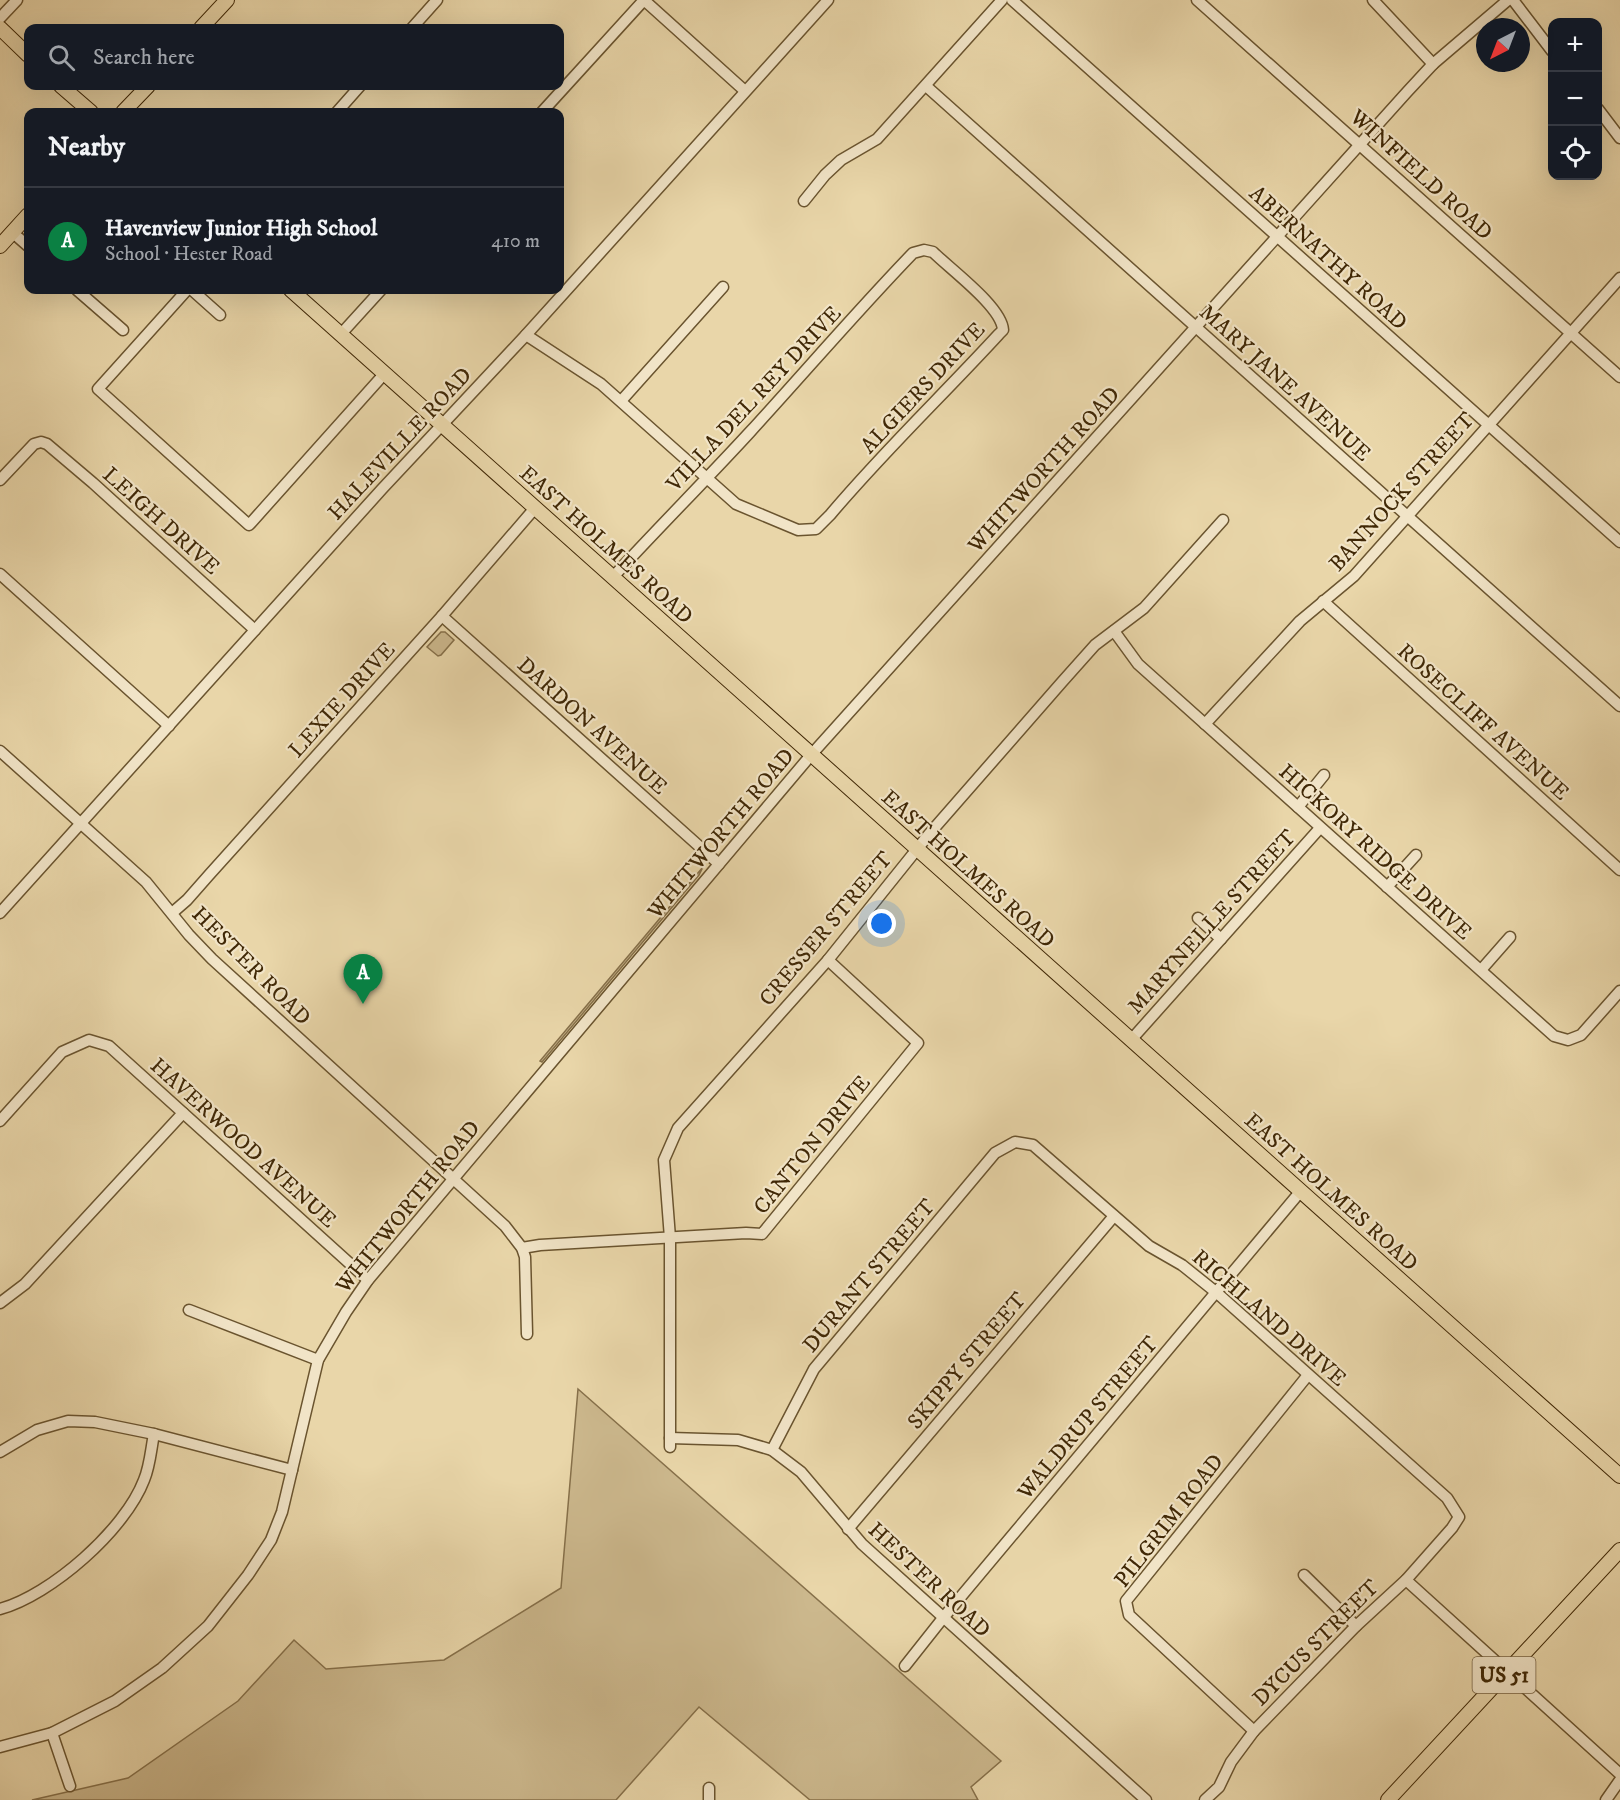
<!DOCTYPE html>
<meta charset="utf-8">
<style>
body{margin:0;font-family:"IM FELL DW Pica",serif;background:#242831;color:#f1f3f6}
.controls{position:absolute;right:18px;top:18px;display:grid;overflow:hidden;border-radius:12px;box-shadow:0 6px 24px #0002}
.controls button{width:54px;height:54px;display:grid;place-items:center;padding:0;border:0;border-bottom:2px solid #363941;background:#171b24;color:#f1f3f6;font:30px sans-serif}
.compass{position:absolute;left:1476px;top:18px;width:54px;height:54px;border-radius:50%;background:#171b24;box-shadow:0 6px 24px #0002;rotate:222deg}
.you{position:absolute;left:882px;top:924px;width:21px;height:21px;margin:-15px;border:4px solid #fff;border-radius:50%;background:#1a73e8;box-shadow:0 0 0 9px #1a73e833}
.badge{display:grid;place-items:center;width:39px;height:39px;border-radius:50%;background:#0b8043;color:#fff;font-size:20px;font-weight:700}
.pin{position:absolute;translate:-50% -50px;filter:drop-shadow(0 2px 3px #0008)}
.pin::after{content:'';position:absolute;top:32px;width:21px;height:18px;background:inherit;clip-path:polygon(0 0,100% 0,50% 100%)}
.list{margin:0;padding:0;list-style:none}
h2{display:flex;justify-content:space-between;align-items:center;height:78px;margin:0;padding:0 24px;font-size:26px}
h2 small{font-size:20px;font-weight:400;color:#9ea1a6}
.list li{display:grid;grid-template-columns:39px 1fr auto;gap:18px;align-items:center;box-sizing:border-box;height:108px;padding:0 24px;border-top:2px solid #363941}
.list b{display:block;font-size:22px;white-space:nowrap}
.list p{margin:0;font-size:20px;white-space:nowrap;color:#9ea1a6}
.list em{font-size:20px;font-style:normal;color:#9ea1a6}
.icon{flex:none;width:33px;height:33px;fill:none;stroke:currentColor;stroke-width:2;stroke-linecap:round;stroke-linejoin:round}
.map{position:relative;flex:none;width:1620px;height:1800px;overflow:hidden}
.search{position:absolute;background:#171b24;box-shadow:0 6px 24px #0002;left:24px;top:24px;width:540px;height:66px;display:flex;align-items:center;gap:15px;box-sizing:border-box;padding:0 21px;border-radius:12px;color:#9ea1a6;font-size:22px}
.panel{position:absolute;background:#171b24;box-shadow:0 6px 24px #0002;left:24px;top:108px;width:540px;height:186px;border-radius:12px}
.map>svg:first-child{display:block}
.green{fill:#ccb88d;stroke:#86704a;stroke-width:1.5}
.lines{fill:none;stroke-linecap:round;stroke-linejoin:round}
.minor-casing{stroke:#6a542f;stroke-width:13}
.major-casing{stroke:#402806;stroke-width:16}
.minor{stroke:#f1e4c7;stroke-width:10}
.major{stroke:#e9d6a9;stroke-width:14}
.labels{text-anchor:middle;stroke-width:4.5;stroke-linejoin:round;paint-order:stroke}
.shield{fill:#f1e4c7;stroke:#756040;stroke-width:1.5}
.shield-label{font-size:21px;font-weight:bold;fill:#402806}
.street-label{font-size:22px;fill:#402806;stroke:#f1e4c7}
</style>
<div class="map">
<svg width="1620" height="1800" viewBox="0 0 1620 1800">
<rect width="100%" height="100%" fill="#e9d6a9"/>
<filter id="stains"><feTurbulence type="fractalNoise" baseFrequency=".00333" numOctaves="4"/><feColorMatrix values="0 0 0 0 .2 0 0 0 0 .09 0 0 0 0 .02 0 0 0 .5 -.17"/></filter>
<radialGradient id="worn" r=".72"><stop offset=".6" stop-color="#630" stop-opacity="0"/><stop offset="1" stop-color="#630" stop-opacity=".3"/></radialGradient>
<g class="green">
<polygon points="441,632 445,632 454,640 441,655 438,656 427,647"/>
<polygon points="703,867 699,875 542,1062 540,1061"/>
<polygon points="578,1389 1001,1761 971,1787 978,1800 810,1800 699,1707 616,1800 32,1800 128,1778 238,1701 294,1640 326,1669 444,1660 561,1588"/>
</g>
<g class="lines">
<defs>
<g id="minor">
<polyline points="1012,0 1620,542"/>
<polyline points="1197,0 1620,377"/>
<polyline points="1373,0 1433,64"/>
<polyline points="1513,0 1552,51"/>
<polyline points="0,18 17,0"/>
<polyline points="412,28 437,0"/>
<polyline points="926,86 1620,706"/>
<polyline points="1598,109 1620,138"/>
<polyline points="337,112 360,86"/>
<polyline points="542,112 644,0 745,91"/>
<polyline points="804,201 825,175 841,160 877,139 1002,0"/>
<polyline points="12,232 28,246"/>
<polyline points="77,290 123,330"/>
<polyline points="187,290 98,389 249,525 385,373"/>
<polyline points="192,290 220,315"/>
<polyline points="341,334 381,290"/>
<path d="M526,335L601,384L736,504L798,530L816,529L830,515C883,452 943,395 999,334L1003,330C1002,307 950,269 933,252L924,250L913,253C857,311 805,372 750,432C705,481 658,528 613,577"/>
<polyline points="621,401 723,287"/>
<polyline points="0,480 34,444 41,442 47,444 93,483 255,630"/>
<polyline points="0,574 169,726"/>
<polyline points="1323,601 1620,870"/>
<polyline points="442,616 719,864"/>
<polyline points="1114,631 1138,664 1554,1036 1568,1040 1581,1035 1620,991"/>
<polyline points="1205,724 1300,621 1354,576 1620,278"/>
<polyline points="0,751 146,882 189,935 212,959 505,1226 522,1248 525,1257 527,1334"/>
<polyline points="1298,807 1324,775"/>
<polyline points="1387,887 1416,855"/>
<polyline points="0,913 382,489 526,335 828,0"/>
<polyline points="172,913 187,900 209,875 442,616 535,508"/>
<polyline points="1198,918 1221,939"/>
<polyline points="1481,970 1510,937"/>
<polyline points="1131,1040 1320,828"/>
<polyline points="0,1121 62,1052 89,1040 109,1046 368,1280"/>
<polyline points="522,1248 540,1245 746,1233 762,1234 918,1043 828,960"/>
<polyline points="0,1303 25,1284 183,1113"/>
<polyline points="189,1310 318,1360"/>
<polyline points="670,1438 738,1440 772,1450 801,1472 862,1544 1146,1800"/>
<polyline points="670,1447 670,1238 664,1160 678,1128 828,960 930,833 1062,682 1095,645 1144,608 1223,520"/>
<polyline points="772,1450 814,1369 995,1153 1015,1142 1033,1145 1149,1246 1182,1265 1217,1293 1447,1498 1459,1517 1452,1528 1406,1580 1356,1626 1254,1731 1231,1762 1219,1787 1205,1800"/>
<polyline points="0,1452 37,1430 68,1421 95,1422 154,1434 292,1470"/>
<polyline points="848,1529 1114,1216"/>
<polyline points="1304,1575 1356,1626"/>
<polyline points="1406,1580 1620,1774"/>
<path d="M0,1609C51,1595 125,1530 144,1480C150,1466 151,1449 154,1434"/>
<polyline points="905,1666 943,1618 1300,1192"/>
<polyline points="1254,1731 1129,1615 1126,1601 1308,1375"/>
<polyline points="52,1733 70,1786"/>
<polyline points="0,1747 52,1733 115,1701 162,1668 208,1626 248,1575 271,1540 282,1512 318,1360 346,1312 368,1280 811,755 1407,92 1433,64 1508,0"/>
<polyline points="709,1788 709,1800"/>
<polyline points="1606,1800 1620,1780"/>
</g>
<g id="major">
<polyline points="0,28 28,55"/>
<polyline points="201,28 227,0"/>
<polyline points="61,86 91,112"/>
<polyline points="123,112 148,86"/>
<polyline points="0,246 28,215"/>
<polyline points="291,290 1620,1476"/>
<polyline points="1388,1800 1620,1550"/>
</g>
</defs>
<use href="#minor" class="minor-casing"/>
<use href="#major" class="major-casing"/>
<use href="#minor" class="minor"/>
<use href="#major" class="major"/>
</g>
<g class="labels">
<rect class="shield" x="1472.5" y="1657" width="63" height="36" rx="4.5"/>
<g class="shield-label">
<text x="1504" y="1682">US 51</text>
</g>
<g class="street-label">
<text transform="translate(1422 174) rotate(42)" y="8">WINFIELD ROAD</text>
<text transform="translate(1329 257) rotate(42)" y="8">ABERNATHY ROAD</text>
<text transform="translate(1286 382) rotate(42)" y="8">MARY JANE AVENUE</text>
<text transform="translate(922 387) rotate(-47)" y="8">ALGIERS DRIVE</text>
<text transform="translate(753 398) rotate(-47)" y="8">VILLA DEL REY DRIVE</text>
<text transform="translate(399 443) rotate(-47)" y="8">HALEVILLE ROAD</text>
<text transform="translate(1043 469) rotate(-48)" y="8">WHITWORTH ROAD</text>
<text transform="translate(1401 491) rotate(-48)" y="8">BANNOCK STREET</text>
<text transform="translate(162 520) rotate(42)" y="8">LEIGH DRIVE</text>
<text transform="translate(607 544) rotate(42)" y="8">EAST HOLMES ROAD</text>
<text transform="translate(341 699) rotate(-48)" y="8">LEXIE DRIVE</text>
<text transform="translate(1484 721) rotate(42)" y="8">ROSECLIFF AVENUE</text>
<text transform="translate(593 725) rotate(42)" y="8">DARDON AVENUE</text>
<text transform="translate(720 833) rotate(-50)" y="8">WHITWORTH ROAD</text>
<text transform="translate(1376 851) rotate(42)" y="8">HICKORY RIDGE DRIVE</text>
<text transform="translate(969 868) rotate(42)" y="8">EAST HOLMES ROAD</text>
<text transform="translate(1211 921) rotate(-48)" y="8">MARYNELLE STREET</text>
<text transform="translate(825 928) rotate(-50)" y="8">CRESSER STREET</text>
<text transform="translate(252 965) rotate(45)" y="8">HESTER ROAD</text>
<text transform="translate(244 1142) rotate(42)" y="8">HAVERWOOD AVENUE</text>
<text transform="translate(811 1144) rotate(-51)" y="8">CANTON DRIVE</text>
<text transform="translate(1332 1191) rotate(42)" y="8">EAST HOLMES ROAD</text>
<text transform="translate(407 1206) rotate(-51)" y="8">WHITWORTH ROAD</text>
<text transform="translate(868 1275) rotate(-50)" y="8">DURANT STREET</text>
<text transform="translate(1270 1317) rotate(41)" y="8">RICHLAND DRIVE</text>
<text transform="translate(966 1360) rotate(-50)" y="8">SKIPPY STREET</text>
<text transform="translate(1087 1417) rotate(-50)" y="8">WALDRUP STREET</text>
<text transform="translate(1168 1520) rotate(-52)" y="8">PILGRIM ROAD</text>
<text transform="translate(930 1579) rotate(43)" y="8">HESTER ROAD</text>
<text transform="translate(1315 1642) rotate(-45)" y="8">DYCUS STREET</text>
</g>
</g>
<rect width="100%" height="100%" filter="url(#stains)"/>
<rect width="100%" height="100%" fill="url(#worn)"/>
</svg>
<div class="controls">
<button>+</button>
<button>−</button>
<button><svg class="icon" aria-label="locate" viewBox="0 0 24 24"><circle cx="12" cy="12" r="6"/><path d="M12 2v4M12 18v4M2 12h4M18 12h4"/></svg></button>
</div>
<svg class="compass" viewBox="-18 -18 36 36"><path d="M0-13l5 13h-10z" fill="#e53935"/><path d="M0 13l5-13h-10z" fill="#9ea1a6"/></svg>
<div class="you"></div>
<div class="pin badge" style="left:363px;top:1004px">A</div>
<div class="search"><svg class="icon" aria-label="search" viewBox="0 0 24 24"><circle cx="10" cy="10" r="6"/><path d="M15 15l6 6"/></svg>Search here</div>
<section class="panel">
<h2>Nearby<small></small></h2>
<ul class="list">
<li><span class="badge">A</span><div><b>Havenview Junior High School</b><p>School · Hester Road</p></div><em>410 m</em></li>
</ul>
</section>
</div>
